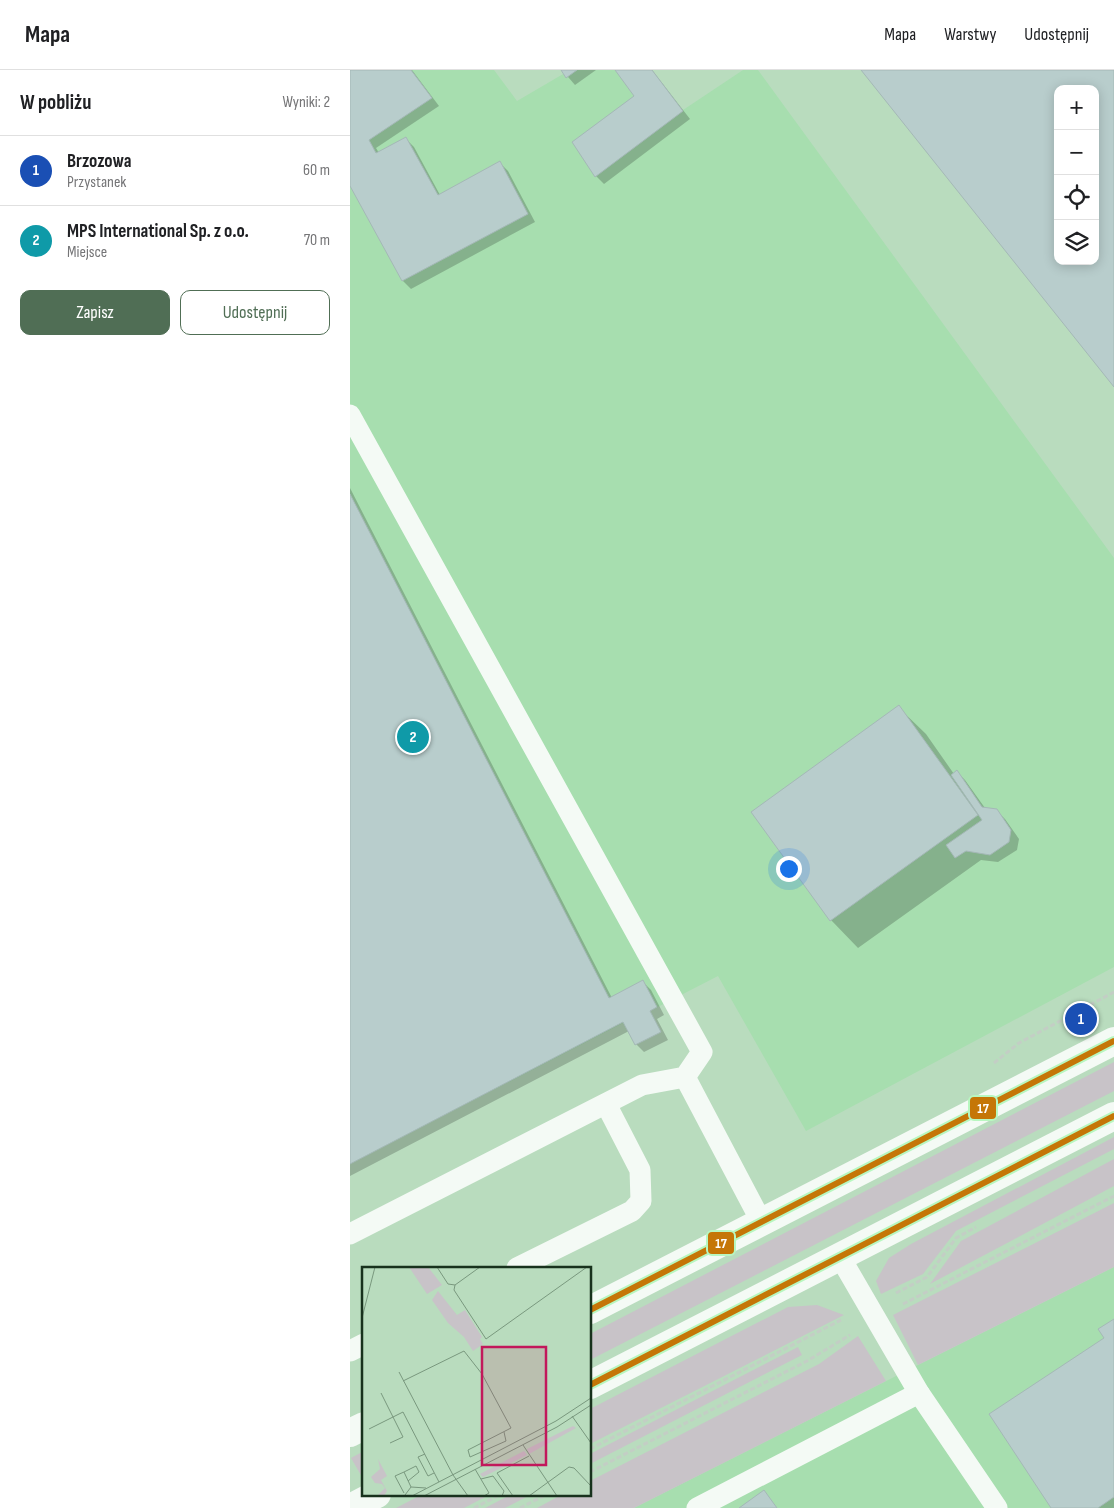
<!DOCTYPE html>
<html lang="pl">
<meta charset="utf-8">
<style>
body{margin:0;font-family:"Sofia Sans Condensed",sans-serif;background:#f2f2f2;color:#202124}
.controls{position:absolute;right:15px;top:15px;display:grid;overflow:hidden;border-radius:10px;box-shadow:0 2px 12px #0003}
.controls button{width:45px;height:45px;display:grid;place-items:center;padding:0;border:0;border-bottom:1px solid #e0e0e0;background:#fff;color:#202124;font:25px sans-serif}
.you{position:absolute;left:438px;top:798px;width:18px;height:18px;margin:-12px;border:4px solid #fff;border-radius:50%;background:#1a73e8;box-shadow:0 0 0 8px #1a73e833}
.badge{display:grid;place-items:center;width:32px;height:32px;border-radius:50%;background:#506e55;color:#fff;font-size:16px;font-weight:700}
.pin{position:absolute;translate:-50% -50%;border:2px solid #fff;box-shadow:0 1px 5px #0006}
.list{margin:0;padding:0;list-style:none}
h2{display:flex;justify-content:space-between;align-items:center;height:65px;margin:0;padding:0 20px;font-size:21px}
h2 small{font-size:16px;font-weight:400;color:#757577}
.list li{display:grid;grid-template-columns:32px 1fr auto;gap:15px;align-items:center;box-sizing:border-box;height:70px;padding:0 20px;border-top:1px solid #e0e0e0}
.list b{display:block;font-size:19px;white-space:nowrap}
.list p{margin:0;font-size:16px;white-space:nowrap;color:#757577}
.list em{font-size:16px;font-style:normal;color:#757577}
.actions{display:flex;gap:10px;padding:15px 20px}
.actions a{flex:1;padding:11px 0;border:1px solid #506e55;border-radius:10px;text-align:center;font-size:18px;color:#506e55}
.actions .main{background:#506e55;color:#fff}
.icon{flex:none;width:28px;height:28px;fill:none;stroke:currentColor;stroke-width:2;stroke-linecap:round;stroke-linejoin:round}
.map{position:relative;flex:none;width:764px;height:1438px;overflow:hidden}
header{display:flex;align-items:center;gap:30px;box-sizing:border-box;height:70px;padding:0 25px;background:#fff;border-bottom:1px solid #e0e0e0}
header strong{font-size:24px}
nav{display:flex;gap:28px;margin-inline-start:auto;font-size:18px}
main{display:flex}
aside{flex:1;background:#fff}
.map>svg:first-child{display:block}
.built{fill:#a7deaf}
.green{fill:#c8c3c8}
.shadow{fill:#0003}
.building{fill:#b8cdcc;stroke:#a4b8b6;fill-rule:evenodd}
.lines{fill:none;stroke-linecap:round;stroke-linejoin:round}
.path{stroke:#c3cec5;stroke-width:3;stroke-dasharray:5 2.5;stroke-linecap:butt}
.service{stroke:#f4faf5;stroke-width:21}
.tertiary{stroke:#f4faf5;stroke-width:28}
.bus-1-casing{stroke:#b8f7c0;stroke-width:10}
.bus-1{stroke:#c57607;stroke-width:6}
.inset-road{fill:none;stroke:#79987e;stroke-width:1}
.view{fill:#c2185b;fill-opacity:0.15;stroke:#c2185b;stroke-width:2.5}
.inset-edge{fill:none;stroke:#18321d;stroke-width:2.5}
.line-badge{stroke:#b8f7c0;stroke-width:2}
.badge-label{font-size:14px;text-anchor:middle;font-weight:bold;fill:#fff}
</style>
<header>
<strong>Mapa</strong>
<nav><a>Mapa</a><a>Warstwy</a><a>Udostępnij</a></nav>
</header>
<main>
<aside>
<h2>W pobliżu<small>Wyniki: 2</small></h2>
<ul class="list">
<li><span class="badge" style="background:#1a4fb4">1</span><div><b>Brzozowa</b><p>Przystanek</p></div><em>60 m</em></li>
<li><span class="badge" style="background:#0f9aa8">2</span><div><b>MPS International Sp. z o.o.</b><p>Miejsce</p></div><em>70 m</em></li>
</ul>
<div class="actions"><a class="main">Zapisz</a><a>Udostępnij</a></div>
</aside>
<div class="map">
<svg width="764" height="1438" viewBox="0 0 764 1438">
<rect width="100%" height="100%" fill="#b9dcbe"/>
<g class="built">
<polygon points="0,0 144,0 167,31 220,0 302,0 333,40 393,0 408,0 764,488 764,897 456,1061 368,906 300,941 311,962 285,975 273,953 0,1094"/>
<polygon points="764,1197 764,1438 284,1438 568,1295"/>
</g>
<g class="green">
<polygon points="764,992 764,1021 240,1290 240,1264"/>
<polygon points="764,1067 764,1079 606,1161 573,1204 531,1224 526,1211 539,1188 561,1174"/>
<polygon points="764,1089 764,1116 580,1214 611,1171"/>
<polygon points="764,1133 764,1197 568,1295 543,1245"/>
<polygon points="467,1235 494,1245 240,1374 240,1339 438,1237"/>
<polygon points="508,1266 536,1311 284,1438 187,1438 213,1424 240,1424 240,1411 469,1294"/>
<polygon points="448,1277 452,1285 240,1394 240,1384"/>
<polygon points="14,1381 14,1406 12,1407 1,1388"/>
<polygon points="73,1424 141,1424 114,1438 46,1438"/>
<polygon points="162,1424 182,1424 155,1438 135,1438"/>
</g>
<g class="shadow">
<polygon points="0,0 62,0 89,36 26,78 29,83 56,69 64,77 90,125 150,93 158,101 185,152 61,219 53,211 0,113"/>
<polygon points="212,0 246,0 225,15"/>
<polygon points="267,0 302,0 340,49 254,114 246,106 285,26"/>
<polygon points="0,418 262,928 293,912 301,920 314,945 307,949 318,970 294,982 286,974 279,961 0,1106"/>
<polygon points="548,637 576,664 604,704 607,702 615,710 635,738 646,740 655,749 669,769 667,780 648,792 631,790 508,878 481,850 402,742"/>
<polygon points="764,1250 764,1438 702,1438 756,1268"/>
</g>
<g class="building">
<polygon points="0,0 61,0 82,28 19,70 26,83 56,67 88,125 150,91 178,144 52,211 0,116"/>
<polygon points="211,0 227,0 216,8"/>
<polygon points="265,0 302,0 333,41 245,107 222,72 284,26"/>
<path d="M511,0H764V317ZM708,19H745V191H708Z"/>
<polygon points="0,424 259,928 293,910 307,937 300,941 311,962 285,975 273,952 0,1094"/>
<polygon points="549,635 628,745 480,851 401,742"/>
<polygon points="607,700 632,737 647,739 661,760 659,772 640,785 616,781 605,788 596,775 632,750 601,705"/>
<polygon points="764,1249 764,1427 748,1438 701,1438 639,1344 754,1268 748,1259"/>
<polygon points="414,1420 427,1438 389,1438"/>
</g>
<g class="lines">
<g class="path">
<polyline points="644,993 669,973 764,922"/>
<polyline points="546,1223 577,1207 606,1168 626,1157"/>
<polyline points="553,1234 764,1126"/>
<polyline points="240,1379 491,1250"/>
<polyline points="240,1402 457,1291 500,1265"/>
<polyline points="124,1438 151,1424"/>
<polyline points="170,1438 197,1424"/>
</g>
<g class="service">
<polyline points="0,345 352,982 335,1007 292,1015 0,1164"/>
<polyline points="335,1007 411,1151"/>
<polyline points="490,1187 569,1323 647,1438"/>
<polyline points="167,1198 282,1141 291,1131 290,1100 256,1034"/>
<polyline points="0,1281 14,1274"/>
<polyline points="347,1438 569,1323"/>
</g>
<g class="tertiary">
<polyline points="240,1240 764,971"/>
<polyline points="240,1315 764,1046"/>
<polyline points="0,1363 14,1356"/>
<polyline points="0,1438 27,1424"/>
</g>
<defs>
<g id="bus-1">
<polyline points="240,1240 764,971"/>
<polyline points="240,1315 764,1046"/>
</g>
</defs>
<use href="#bus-1" class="bus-1-casing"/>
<use href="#bus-1" class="bus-1"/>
</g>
<g transform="translate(12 1197)">
<rect width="229" height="229" fill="#b9dcbe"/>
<path d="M47,0H66L80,18L65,27ZM76,24L95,48L103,43L120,70L118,72L121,77L111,84L102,70L86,56L70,33ZM211,159L214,161L167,187L165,182ZM162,184L165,188L121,210L118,207ZM16,192L25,209L19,213L25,224L22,229H15L23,221L20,217L13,216L9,210L18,202Z" fill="#c8c3c8"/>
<path class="inset-road" d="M75,0L86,17L93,18L118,0M93,18L92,23L124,72L225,0M0,51L13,0M37,105L91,208L106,229M41,114L102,84L120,107L149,161L106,183L108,190L144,174L142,165M19,126L41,170L28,176M210,149L229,176M7,162L41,145L77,215M161,178L195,229M63,187L56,190L66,209L72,206M113,202L127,226L122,229M42,205L54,199L57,205L46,214M119,212L131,209L142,224L140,229M42,226L33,209L42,205L49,220M43,228L49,220L64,221M50,229L194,154L229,131M62,229L195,160L229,138M151,229L135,206L167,189M167,229L207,200L212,201L229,219"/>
<path class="view" d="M120,80H184V198H120Z"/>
<rect width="229" height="229" class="inset-edge"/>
</g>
<g class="line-badge">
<rect x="619" y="1026" width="28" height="24" rx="5" fill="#c57607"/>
<rect x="357" y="1161" width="28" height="24" rx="5" fill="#c57607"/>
</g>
<g class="badge-label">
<text x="633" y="1043">17</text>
<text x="371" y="1178">17</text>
</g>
</svg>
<div class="controls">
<button>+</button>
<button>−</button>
<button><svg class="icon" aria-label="locate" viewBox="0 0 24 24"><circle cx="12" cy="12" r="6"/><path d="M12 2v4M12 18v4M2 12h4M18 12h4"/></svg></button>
<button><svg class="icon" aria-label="layers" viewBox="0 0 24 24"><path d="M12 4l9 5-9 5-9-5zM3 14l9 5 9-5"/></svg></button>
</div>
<div class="you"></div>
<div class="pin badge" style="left:731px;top:949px;background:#1a4fb4">1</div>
<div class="pin badge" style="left:63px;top:667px;background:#0f9aa8">2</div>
</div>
</main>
